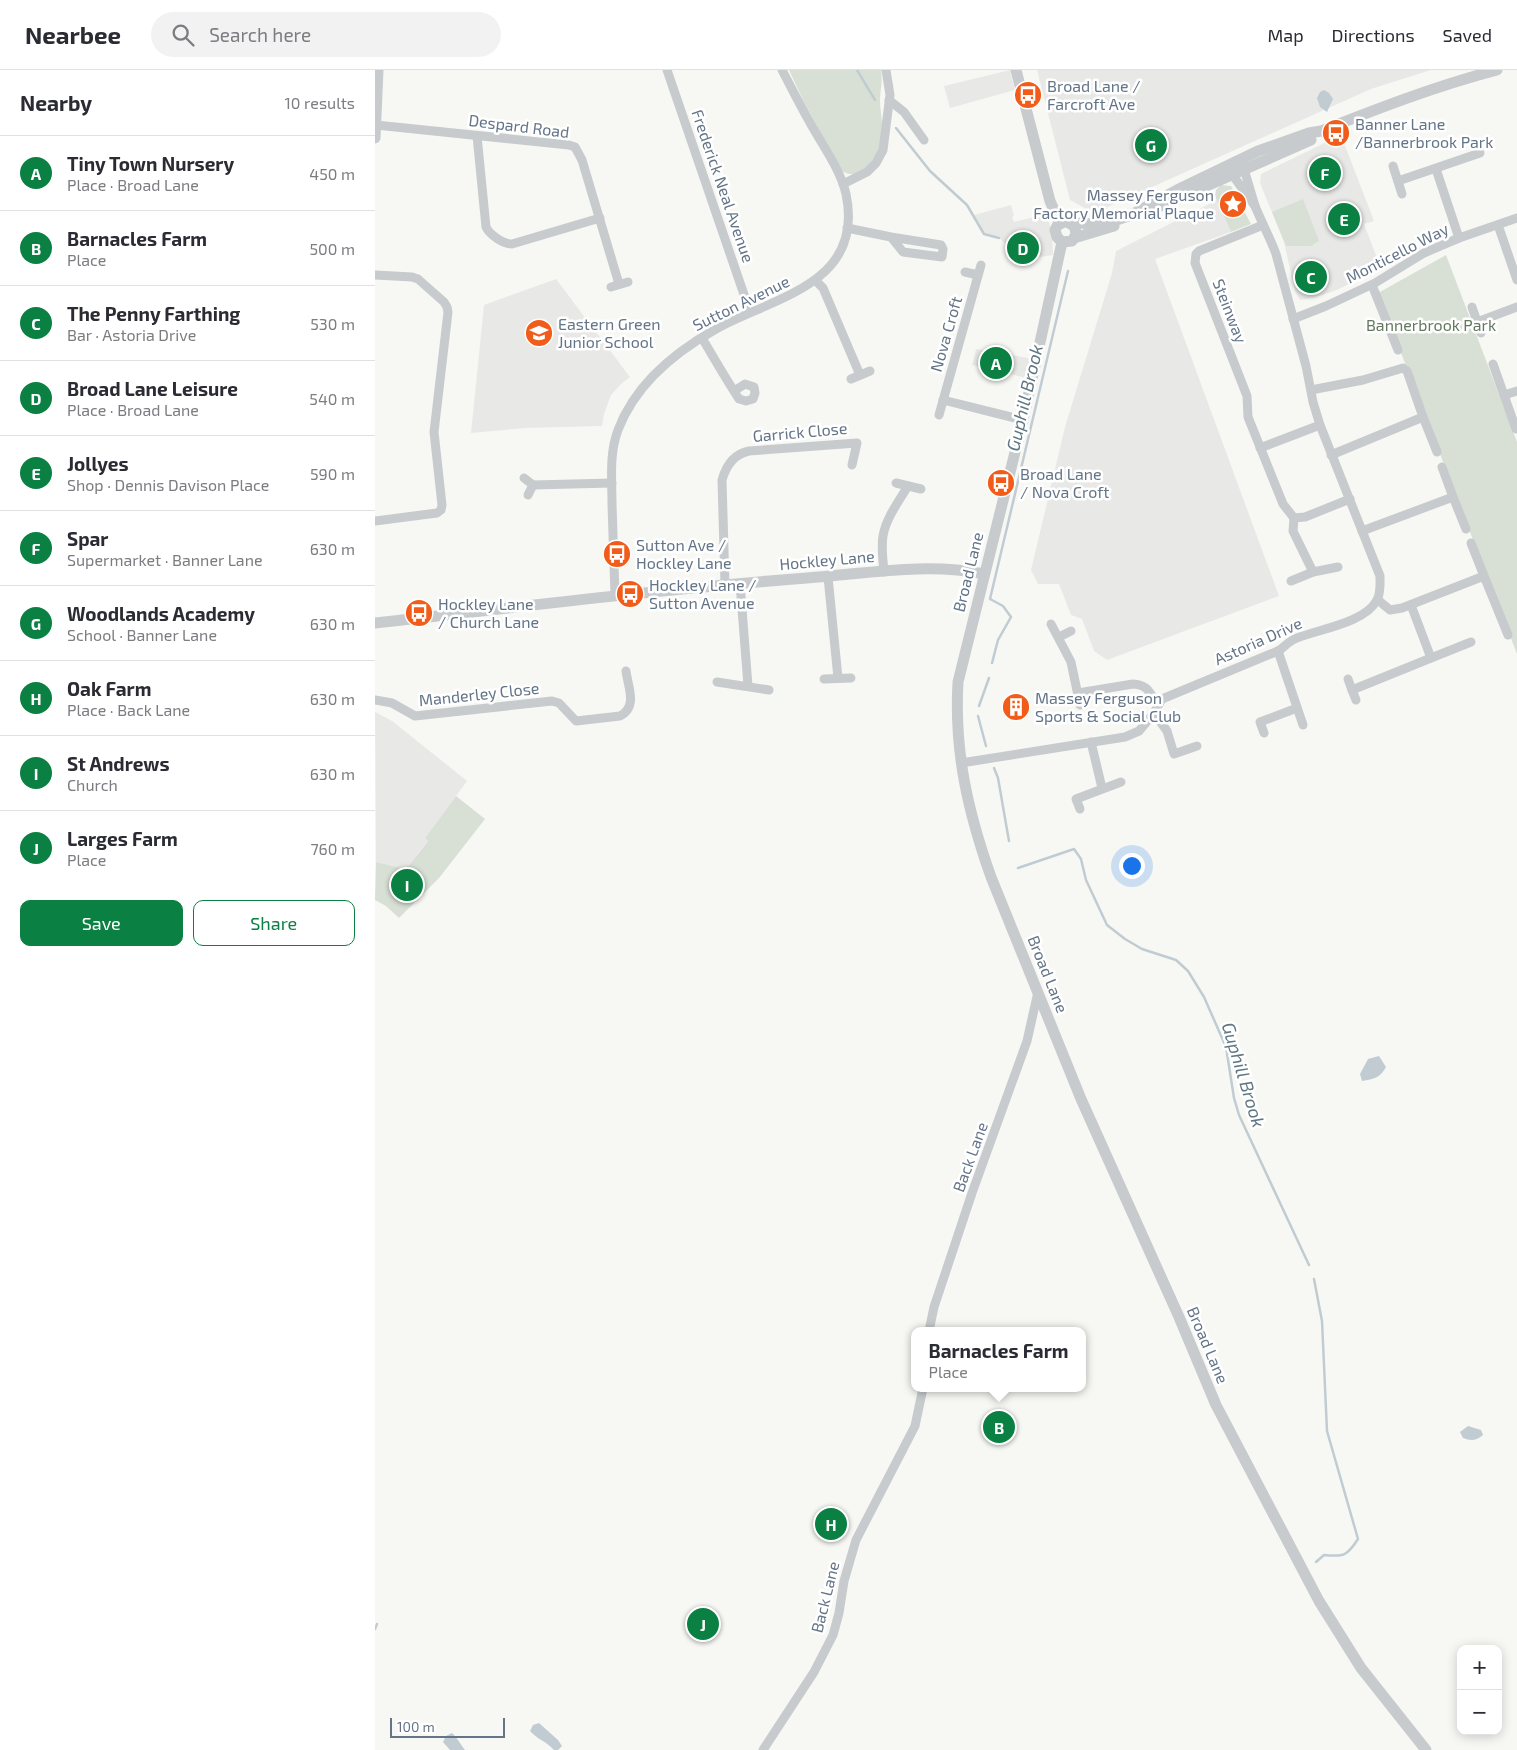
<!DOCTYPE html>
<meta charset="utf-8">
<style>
body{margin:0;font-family:"Exo 2",sans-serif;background:#f2f2f3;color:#2b2b33}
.controls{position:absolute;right:15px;bottom:15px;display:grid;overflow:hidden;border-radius:10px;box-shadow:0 2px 12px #0003}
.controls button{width:45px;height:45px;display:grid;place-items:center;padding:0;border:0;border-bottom:1px solid #e1e1e2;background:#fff;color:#2b2b33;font:25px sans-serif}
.scale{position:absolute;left:15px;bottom:12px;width:115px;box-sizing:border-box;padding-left:5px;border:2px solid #647588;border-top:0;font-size:14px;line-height:18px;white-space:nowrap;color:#647588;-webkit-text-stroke:4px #fff;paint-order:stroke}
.you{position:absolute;left:756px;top:795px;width:18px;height:18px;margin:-12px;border:4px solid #fff;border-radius:50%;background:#1a73e8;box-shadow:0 0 0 8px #1a73e833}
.badge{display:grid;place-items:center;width:32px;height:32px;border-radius:50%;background:#0b8043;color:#fff;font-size:16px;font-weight:700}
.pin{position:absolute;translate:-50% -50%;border:2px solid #fff;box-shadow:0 1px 5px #0006}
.popup{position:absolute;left:536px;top:1257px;width:175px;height:65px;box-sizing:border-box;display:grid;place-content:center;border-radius:10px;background:#fff;filter:drop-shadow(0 1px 4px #0005);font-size:16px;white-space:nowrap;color:#7c7c81}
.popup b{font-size:19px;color:#2b2b33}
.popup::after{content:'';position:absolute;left:50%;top:100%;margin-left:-10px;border:10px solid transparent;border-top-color:#fff}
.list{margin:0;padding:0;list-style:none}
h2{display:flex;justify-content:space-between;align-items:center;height:65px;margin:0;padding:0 20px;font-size:21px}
h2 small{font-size:16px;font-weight:400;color:#7c7c81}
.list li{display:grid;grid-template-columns:32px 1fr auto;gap:15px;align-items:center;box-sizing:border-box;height:75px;padding:0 20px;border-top:1px solid #e1e1e2}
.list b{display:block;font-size:19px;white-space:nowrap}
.list p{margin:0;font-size:16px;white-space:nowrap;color:#7c7c81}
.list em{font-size:16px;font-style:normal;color:#7c7c81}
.actions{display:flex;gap:10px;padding:15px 20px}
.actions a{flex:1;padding:11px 0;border:1px solid #0b8043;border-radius:10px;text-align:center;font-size:18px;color:#0b8043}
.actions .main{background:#0b8043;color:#fff}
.icon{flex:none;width:28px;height:28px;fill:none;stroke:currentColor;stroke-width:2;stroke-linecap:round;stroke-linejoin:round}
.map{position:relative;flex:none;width:1142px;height:1680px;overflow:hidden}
header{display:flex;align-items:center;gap:30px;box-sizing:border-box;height:70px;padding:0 25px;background:#fff;border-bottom:1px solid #e1e1e2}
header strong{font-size:24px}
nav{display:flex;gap:28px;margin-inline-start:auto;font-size:18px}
.search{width:350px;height:45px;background:#f2f2f3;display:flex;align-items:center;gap:12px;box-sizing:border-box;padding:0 18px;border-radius:28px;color:#7c7c81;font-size:19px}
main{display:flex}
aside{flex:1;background:#fff}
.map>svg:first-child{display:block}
.built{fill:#e8e9e7}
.green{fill:#d8e0d5}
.water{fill:#c1ccd2}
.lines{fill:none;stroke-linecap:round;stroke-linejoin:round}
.stream{stroke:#c1ccd2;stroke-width:2.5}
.minor{stroke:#c7cbce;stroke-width:9}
.tertiary{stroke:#c7cbce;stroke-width:11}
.labels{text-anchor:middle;stroke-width:5;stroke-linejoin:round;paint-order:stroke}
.poi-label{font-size:16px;fill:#647588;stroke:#fff;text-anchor:start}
.street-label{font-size:16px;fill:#647588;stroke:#fff}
.park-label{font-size:16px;fill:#63795f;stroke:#fff}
.water-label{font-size:18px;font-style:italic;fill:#5f7783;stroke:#fff}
</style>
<header>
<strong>Nearbee</strong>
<div class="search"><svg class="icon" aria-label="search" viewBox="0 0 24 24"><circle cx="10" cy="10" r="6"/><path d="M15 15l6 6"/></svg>Search here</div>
<nav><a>Map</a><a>Directions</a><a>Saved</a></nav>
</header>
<main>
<aside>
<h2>Nearby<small>10 results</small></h2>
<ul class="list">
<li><span class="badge">A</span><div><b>Tiny Town Nursery</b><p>Place · Broad Lane</p></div><em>450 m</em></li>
<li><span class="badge">B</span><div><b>Barnacles Farm</b><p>Place</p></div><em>500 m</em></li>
<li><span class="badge">C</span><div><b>The Penny Farthing</b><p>Bar · Astoria Drive</p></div><em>530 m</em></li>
<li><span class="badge">D</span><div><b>Broad Lane Leisure</b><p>Place · Broad Lane</p></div><em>540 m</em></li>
<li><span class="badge">E</span><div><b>Jollyes</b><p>Shop · Dennis Davison Place</p></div><em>590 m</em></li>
<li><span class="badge">F</span><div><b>Spar</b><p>Supermarket · Banner Lane</p></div><em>630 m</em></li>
<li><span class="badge">G</span><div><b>Woodlands Academy</b><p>School · Banner Lane</p></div><em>630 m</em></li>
<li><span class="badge">H</span><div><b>Oak Farm</b><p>Place · Back Lane</p></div><em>630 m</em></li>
<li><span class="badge">I</span><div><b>St Andrews</b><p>Church</p></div><em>630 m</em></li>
<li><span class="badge">J</span><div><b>Larges Farm</b><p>Place</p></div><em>760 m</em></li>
</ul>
<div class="actions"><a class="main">Save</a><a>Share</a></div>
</aside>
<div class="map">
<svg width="1142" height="1680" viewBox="0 0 1142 1680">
<rect width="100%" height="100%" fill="#f7f8f4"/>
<g class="built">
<polygon points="635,0 640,20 575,38 569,16"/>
<polygon points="662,0 1056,0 996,19 719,143 695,130"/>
<polygon points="966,65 999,151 989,154 1006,198 962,220 938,228 925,230 920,221 909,172 885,113 886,104"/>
<polygon points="842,130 856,162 780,189 904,526 732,590 719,581 707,549 696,545 684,514 663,514 656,500 690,357 737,203 741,181"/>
<polygon points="636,135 639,146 637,147 639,152 672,144 677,165 678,185 665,187 661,165 653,169 654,172 632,175 625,169 625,167 609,163 599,145"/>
<polygon points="181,209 255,307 245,315 236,325 229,344 227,356 150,358 96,363 109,235"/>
<polygon points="601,279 658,289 652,308 597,295"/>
<polygon points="0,642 17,651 92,711 50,768 53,770 31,799 1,792"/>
</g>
<g class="green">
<path d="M414,0H506C508,11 505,20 505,31C505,39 507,47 507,55C509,74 500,93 484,102C477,105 472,105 466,100L428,30Z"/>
<polygon points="846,115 856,116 876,154 856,162 840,126 841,120"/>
<polygon points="928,129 944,171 936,176 911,176 897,142"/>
<polygon points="1071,185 1142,372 1142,584 1003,223"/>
<polygon points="81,726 110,749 64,808 24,848 11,836 0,830 1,792 31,799 53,771 50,768"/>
</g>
<g class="water">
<polygon points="949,20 954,23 958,29 952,42 945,37 942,28 945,22"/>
<path d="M1004,986L1011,997C1005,1008 999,1009 987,1011L985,1004L993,989Z"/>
<path d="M1093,1356L1106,1360L1108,1365C1101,1371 1096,1371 1088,1368L1085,1362Z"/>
<path d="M164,1653L183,1670L187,1676L183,1680H179C172,1672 162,1669 155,1661L158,1655Z"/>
<path d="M77,1663C81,1666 86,1675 90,1680H75L68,1672L71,1666Z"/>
</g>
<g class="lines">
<g class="stream">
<polyline points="482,0 500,30"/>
<polyline points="521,58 555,101 592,135 609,164 624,168"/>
<polyline points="617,593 623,570 636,547 628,536 615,529 693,201"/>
<polyline points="604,636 614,608"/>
<polyline points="603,646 611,676"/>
<polyline points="619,698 623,708 634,771"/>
<polyline points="643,798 699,779 706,789 711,810 732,855 750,869 767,879 801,890 813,901 829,927 851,977 859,1028 864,1045 934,1195"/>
<path d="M939,1209L947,1251L952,1361L983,1469C972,1486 969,1487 949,1485L941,1492"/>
<polyline points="0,1559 2,1554"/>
</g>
<g class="minor">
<polyline points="292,0 375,242"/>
<polyline points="514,30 529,42 549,70"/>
<polyline points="1,55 194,75 200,77 207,90 244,214"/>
<path d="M102,66L111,157C115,165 128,174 137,174L225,148"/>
<polyline points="1018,96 1027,124"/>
<polyline points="1061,99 1084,168"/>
<polyline points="854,100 880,136 869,99 864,97"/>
<polyline points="1023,111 1105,83"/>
<polyline points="468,114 492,102 501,93 508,80 515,25 511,0"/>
<polyline points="888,155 824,181 821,184 820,193 872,326 873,347 908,434 919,448 930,447 975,429"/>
<polyline points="1123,155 1142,210"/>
<polyline points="472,158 516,167 528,182 567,187 568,179 566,175 516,167"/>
<polyline points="590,202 603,205"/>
<polyline points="0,205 37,207 43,209 69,232 72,237 73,242 59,362 67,435 66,440 62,443 0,451"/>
<polyline points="441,211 448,218 485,305"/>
<polyline points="997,215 1023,280"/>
<polyline points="236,217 253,212"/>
<polyline points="1097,237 1106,263"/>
<polyline points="918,249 951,236 1000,213 1049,183 1084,168 1142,148"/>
<polyline points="1102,252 1142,237"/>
<path d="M327,268C339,288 351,309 364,329L371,331L378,329L380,323L379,317L370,314L359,321"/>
<polyline points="1118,294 1141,359"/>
<polyline points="476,309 495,301"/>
<polyline points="936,320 988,310 1028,298 1032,301 1048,347 956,385"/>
<polyline points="1129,325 1142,321"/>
<polyline points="568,330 648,350"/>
<polyline points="564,345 606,195"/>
<polyline points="1048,347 1062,382"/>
<polyline points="885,378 945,355"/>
<polyline points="149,408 158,415 153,425"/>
<polyline points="521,413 546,419"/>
<polyline points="158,415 237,413"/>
<polyline points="1078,427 1091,459"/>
<polyline points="919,448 918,461 938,502"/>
<polyline points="987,461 1078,427 1067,397"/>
<polyline points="1096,473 1109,506"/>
<path d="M509,502C508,490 506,477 508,466C511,448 524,431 533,416"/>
<polyline points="453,507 463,608"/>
<polyline points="916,511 938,502 963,497"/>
<polyline points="365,513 373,616"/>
<path d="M350,514L347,410C351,396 359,384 374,381L482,373L477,395"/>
<path d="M240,525C239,495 238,465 237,434C237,409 234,384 243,360C260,315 300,282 341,259C399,227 490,214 471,124C466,102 452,82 441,63C429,43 418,21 407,0"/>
<polyline points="1003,530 1015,540 1027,538 1109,506 1133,565"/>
<polyline points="676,554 696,592 705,635"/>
<polyline points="684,567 696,561"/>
<polyline points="903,581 928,655"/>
<polyline points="1056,588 1096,572"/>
<polyline points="449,609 476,608"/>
<polyline points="973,609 977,620"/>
<polyline points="342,612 394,620"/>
<path d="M703,623L758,614C774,615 774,623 783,634"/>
<path d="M0,630L17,633L40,646L177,631L184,633L201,651L245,646C263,637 253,617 251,601"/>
<polyline points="981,630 977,620 1056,588 1036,535"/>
<polyline points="779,643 792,661 799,684 822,676"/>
<polyline points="889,663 885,652 922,638"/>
<polyline points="716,672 727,718"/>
<path d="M586,693L750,667L764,661L779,643L787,629L903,581C910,577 913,571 922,568C944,559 990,553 1002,530C1006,523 1005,513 1005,506L945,355L938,332L931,296L901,184C895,168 887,153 880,136"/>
<polyline points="705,739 701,729 746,712"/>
<polyline points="554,1261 559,1237 597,1123 652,971 663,922"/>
<polyline points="388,1680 439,1602 458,1565 464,1543 469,1511 481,1470 540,1356 548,1318"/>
</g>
<g class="tertiary">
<polyline points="641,0 675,131 685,154"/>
<polyline points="0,68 3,0"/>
<polyline points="786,136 936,70"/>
<path d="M694,153L700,157L701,165L697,171L687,172L682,167L680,160L682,156L688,152L718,154L733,153L756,145L802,120L883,81L934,63L946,61C1004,38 1061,16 1122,0"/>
<polyline points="699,168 739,156"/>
<path d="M687,172L648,350L583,612C579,682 593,742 616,807L706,1029L804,1247L841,1335L944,1531L986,1598L1051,1680"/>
<path d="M0,553C144,537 287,519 432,508C490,504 551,492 609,504"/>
</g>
</g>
<defs>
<symbol id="bus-disc" viewBox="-11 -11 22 22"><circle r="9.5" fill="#f25c1a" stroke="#fff"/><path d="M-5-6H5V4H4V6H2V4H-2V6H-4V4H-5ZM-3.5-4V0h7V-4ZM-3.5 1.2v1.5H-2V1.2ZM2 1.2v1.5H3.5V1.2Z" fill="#fff"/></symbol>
<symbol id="sight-disc" viewBox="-11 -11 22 22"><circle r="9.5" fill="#f25c1a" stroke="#fff"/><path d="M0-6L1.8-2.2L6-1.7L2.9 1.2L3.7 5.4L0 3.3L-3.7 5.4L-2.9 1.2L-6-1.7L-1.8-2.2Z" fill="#fff"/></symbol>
<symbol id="school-disc" viewBox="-11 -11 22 22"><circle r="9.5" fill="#f25c1a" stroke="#fff"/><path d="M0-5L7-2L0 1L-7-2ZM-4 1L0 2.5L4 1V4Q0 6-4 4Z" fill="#fff"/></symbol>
<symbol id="building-disc" viewBox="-11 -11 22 22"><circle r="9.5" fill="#f25c1a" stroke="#fff"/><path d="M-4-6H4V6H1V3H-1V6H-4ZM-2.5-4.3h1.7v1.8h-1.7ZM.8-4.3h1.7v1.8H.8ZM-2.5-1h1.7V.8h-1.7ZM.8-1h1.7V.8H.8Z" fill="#fff"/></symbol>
</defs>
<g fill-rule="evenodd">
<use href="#bus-disc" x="637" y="9" width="32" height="32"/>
<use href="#bus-disc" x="945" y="47" width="32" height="32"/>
<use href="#sight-disc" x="842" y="118" width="32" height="32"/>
<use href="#school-disc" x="148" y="247" width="32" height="32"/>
<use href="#bus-disc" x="610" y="397" width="32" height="32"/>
<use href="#bus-disc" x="226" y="468" width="32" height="32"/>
<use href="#bus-disc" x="239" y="508" width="32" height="32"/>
<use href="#bus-disc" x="28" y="527" width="32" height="32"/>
<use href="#building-disc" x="625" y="621" width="32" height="32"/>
</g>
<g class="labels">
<g class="poi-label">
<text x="672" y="22">Broad Lane /<tspan x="672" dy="18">Farcroft Ave</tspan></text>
<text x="980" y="60">Banner Lane<tspan x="980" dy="18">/Bannerbrook Park</tspan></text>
<text x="839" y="131" text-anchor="end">Massey Ferguson<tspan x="839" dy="18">Factory Memorial Plaque</tspan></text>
<text x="183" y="260">Eastern Green<tspan x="183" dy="18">Junior School</tspan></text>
<text x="645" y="410">Broad Lane<tspan x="645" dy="18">/ Nova Croft</tspan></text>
<text x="261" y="481">Sutton Ave /<tspan x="261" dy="18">Hockley Lane</tspan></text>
<text x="274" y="521">Hockley Lane /<tspan x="274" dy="18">Sutton Avenue</tspan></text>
<text x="63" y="540">Hockley Lane<tspan x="63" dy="18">/ Church Lane</tspan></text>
<text x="660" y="634">Massey Ferguson<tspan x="660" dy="18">Sports &amp; Social Club</tspan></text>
</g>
<g class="street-label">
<text transform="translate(144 56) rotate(7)" y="6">Despard Road</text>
<text transform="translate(348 116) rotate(71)" y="6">Frederick Neal Avenue</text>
<text transform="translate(1022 183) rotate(-27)" y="6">Monticello Way</text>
<text transform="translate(366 233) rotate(-26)" y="6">Sutton Avenue</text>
<text transform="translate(855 241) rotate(69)" y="6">Steinway</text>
<text transform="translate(571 264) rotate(-74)" y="6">Nova Croft</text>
<text transform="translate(425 362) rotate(-5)" y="6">Garrick Close</text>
<text transform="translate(452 490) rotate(-5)" y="6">Hockley Lane</text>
<text transform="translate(593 502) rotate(-76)" y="6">Broad Lane</text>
<text transform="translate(883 571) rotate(-24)" y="6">Astoria Drive</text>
<text transform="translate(104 624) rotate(-6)" y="6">Manderley Close</text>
<text transform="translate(673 904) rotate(68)" y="6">Broad Lane</text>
<text transform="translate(595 1087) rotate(-70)" y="6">Back Lane</text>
<text transform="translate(833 1275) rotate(67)" y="6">Broad Lane</text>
<text transform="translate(450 1527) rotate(-76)" y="6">Back Lane</text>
</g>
<g class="park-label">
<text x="1056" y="261">Bannerbrook Park</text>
</g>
<g class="water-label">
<text transform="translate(650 328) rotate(-77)" y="6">Guphill Brook</text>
<text transform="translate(868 1005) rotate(73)" y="6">Guphill Brook</text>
</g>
</g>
</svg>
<div class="controls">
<button>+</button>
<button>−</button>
</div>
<div class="scale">100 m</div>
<div class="you"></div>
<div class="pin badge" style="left:621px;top:293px">A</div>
<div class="pin badge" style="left:624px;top:1357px">B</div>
<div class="popup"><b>Barnacles Farm</b>Place</div>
<div class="pin badge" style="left:936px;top:207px">C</div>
<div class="pin badge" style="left:648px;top:178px">D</div>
<div class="pin badge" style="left:969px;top:149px">E</div>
<div class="pin badge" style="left:950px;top:103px">F</div>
<div class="pin badge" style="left:776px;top:75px">G</div>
<div class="pin badge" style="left:456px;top:1454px">H</div>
<div class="pin badge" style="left:32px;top:815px">I</div>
<div class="pin badge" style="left:328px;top:1554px">J</div>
</div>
</main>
